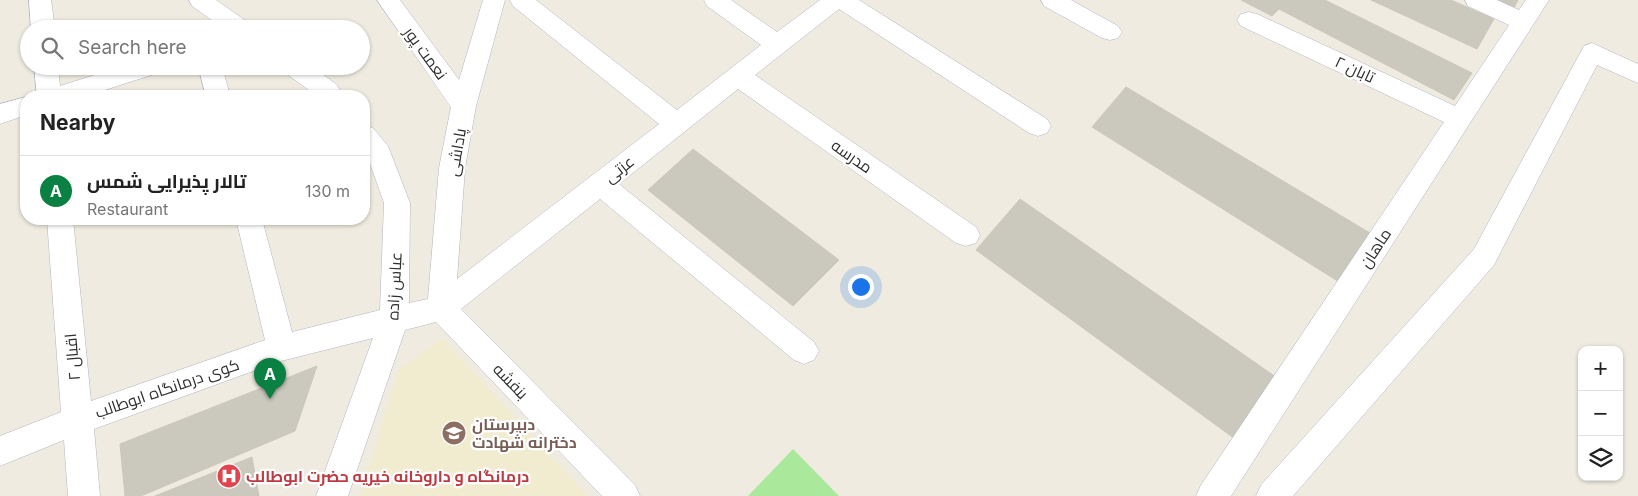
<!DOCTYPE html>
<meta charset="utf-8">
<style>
body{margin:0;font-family:Inter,Cairo,sans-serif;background:#f6f6f6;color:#222}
.controls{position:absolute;right:15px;bottom:15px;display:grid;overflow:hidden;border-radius:10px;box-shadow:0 1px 4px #0004}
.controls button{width:45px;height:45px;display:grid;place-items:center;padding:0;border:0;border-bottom:1px solid #e0e0e0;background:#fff;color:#222;font:25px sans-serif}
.you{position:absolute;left:860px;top:286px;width:18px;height:18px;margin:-12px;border:4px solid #fff;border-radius:50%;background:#1a73e8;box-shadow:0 0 0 8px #1a73e833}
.badge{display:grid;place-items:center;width:32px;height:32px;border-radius:50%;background:#0b8043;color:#fff;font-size:16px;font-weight:700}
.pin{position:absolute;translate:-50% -41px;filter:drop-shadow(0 1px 2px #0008)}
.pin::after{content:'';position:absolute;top:26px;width:18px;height:15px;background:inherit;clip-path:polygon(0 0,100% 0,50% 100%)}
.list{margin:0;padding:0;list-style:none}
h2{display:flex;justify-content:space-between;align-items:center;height:65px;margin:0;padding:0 20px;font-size:21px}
h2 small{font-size:16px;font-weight:400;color:#767676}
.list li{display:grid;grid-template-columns:32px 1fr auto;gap:15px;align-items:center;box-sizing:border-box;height:70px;padding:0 20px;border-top:1px solid #e0e0e0}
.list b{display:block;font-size:19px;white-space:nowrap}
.list p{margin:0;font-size:16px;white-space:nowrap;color:#767676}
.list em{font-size:16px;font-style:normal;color:#767676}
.icon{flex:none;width:28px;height:28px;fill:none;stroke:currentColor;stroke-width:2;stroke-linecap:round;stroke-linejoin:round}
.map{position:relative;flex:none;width:1638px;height:496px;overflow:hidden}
.search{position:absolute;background:#fff;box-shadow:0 1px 4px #0004;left:20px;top:20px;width:350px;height:55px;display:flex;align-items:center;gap:12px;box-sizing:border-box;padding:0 18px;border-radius:28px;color:#767676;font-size:19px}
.panel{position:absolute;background:#fff;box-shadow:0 1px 4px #0004;left:20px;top:90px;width:350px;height:135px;border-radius:20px}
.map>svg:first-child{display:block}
.education{fill:#f1ebd0}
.green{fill:#aae89b}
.building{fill:#cbc9be;stroke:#ccc8b9}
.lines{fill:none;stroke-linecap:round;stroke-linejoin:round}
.minor-casing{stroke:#b4b4c2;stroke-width:1}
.minor{fill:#fff;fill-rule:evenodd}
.labels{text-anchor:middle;stroke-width:4.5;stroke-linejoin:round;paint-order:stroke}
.street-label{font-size:16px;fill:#2e2e2e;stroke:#fff}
.education-label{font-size:16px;font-weight:bold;fill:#785e54;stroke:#fff;text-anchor:start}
.health-label{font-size:16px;font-weight:bold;fill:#be3a42;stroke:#fff;text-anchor:start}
</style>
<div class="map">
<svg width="1638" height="496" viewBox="0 0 1638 496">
<rect width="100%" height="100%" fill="#efebe0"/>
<polygon class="education" points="442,338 588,496 360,496 398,370"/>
<polygon class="green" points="793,449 839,496 748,496"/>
<g class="building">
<polygon points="1241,0 1325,0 1472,73 1454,100 1279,9 1272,16"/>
<polygon points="1371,0 1451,0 1494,19 1477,49"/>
<polygon points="1487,0 1518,0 1512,12"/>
<polygon points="1126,87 1375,236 1344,285 1092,127"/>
<polygon points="693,149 839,260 793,306 648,190"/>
<polygon points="1020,199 1283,382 1242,444 976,250"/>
<polygon points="317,366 295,431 141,496 125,496 120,444"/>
<polygon points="252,457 259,496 155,496"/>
</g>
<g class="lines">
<defs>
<g id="minor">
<polygon points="29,0 51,0 55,29 31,29"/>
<polygon points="189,0 216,0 249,23 253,29 224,29 192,6"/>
<polygon points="377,0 400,0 459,80 483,0 505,0 476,106 465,168 457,279 659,124 513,6 510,0 536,0 677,110 761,45 707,6 704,0 731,0 777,32 820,0 859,0 1047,119 1051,126 1047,133 1038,136 1029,133 839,9 755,75 976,227 980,235 976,243 966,246 956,243 738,89 619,184 814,342 819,351 814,360 804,364 794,360 600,199 461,309 635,485 640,496 602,496 436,322 405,330 348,496 316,496 373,338 281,361 94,429 100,496 68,496 64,440 0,466 0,436 61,412 47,219 73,219 91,401 265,340 236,219 262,219 292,332 380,310 384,203 368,158 364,153 364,125 373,128 388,146 410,203 409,303 428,299 439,168 451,107"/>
<polygon points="1041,0 1071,0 1118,26 1122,32 1118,38 1110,40 1102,38 1044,6"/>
<polygon points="1465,0 1497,0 1519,10 1526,0 1549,0 1231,496 1196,496 1201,485 1444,122 1241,26 1237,20 1241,14 1249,12 1257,14 1455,106 1509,25 1468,6"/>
<polygon points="1592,43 1638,64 1638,83 1597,65 1494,265 1293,496 1256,496 1261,485 1474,249 1584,46"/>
<polygon points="34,66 58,66 60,86 123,66 164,66 161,72 86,96 37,96"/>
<polygon points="198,66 222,66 230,96 206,96"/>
<polygon points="281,66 311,66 336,84 344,96 317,96 284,72"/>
<polygon points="26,97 26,115 0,124 0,104"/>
</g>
</defs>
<use href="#minor" class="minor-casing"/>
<use href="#minor" class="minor"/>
</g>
<defs>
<symbol id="school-disc" viewBox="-11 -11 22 22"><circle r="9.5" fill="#8d6e63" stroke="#fff"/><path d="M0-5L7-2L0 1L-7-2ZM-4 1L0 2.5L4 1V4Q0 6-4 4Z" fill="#fff"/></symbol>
<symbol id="hospital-disc" viewBox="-11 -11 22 22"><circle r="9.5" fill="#e0444e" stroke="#fff"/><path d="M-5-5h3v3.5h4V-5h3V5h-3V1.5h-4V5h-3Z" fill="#fff"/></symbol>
</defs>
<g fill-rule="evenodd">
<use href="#school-disc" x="440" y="419" width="28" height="28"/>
<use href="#hospital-disc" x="215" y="462" width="28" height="28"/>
</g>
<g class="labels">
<g class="street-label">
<text transform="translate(426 53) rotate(54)" y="6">نعمت پور</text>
<text transform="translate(1355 69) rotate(25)" y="6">تابان ۲</text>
<text transform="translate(456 152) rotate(-80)" y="6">پاداشی</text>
<text transform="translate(852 156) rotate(35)" y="6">مدرسه</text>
<text transform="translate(619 169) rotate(-38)" y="6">عزتی</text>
<text transform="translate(1375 248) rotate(-57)" y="6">ماهان</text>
<text transform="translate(394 286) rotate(-87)" y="6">عباس زاده</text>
<text transform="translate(72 357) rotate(-95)" y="6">اقبال ۲</text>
<text transform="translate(511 381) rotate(46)" y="6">بنفشه</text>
<text transform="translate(167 388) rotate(-19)" y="6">کوی درمانگاه ابوطالب</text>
</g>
<g class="education-label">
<text x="472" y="430">دبیرستان<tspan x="472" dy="18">دخترانه شهادت</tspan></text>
</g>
<g class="health-label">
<text x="246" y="482">درمانگاه و داروخانه خیریه حضرت ابوطالب</text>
</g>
</g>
</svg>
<div class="controls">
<button>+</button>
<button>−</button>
<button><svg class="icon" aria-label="layers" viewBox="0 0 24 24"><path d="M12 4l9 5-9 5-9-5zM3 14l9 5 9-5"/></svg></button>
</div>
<div class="you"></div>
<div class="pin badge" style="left:270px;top:399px">A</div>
<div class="search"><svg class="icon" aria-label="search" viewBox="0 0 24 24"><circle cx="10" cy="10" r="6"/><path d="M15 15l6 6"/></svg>Search here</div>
<section class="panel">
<h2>Nearby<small></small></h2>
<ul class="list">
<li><span class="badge">A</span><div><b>تالار پذیرایی شمس</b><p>Restaurant</p></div><em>130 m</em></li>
</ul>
</section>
</div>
